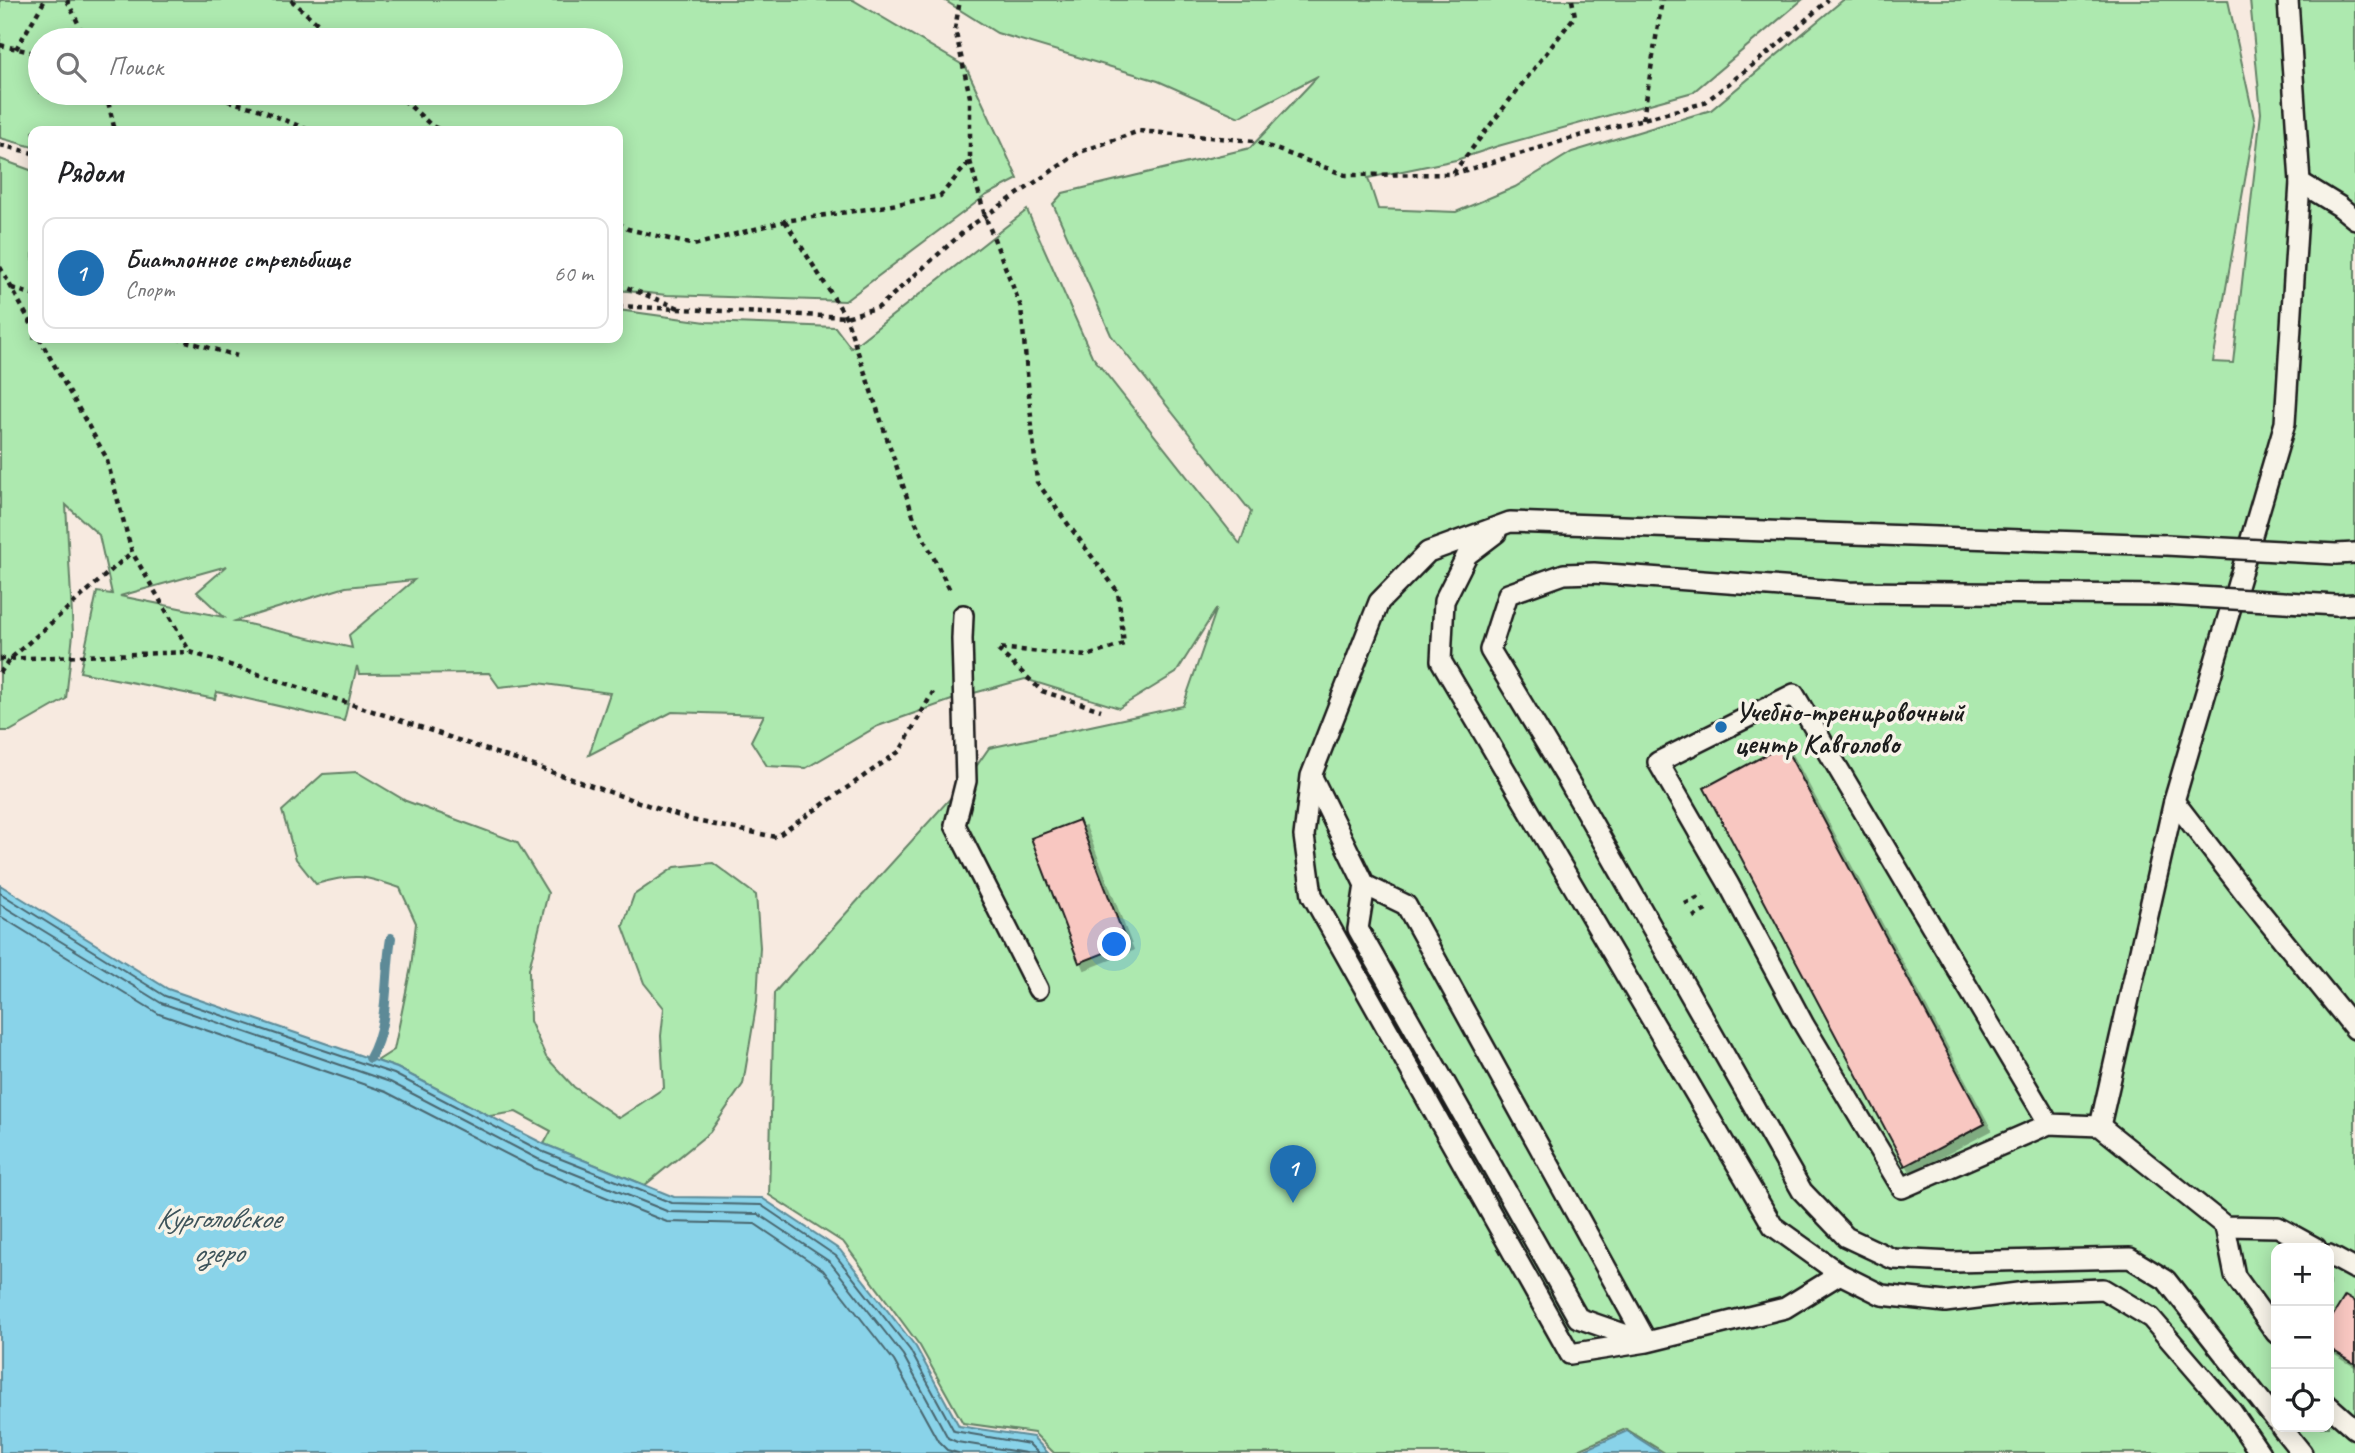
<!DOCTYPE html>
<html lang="ru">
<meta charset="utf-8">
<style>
body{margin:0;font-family:Caveat,sans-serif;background:#f2f2f2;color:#202124}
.controls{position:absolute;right:21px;bottom:21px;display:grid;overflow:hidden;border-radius:14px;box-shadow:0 4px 18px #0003}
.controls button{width:63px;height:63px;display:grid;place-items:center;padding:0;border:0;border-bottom:2px solid #e0e0e0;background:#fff;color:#202124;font:35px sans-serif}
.you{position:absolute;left:1115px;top:945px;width:24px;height:24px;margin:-18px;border:5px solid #fff;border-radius:50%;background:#1a73e8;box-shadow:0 0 0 10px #1a73e833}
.badge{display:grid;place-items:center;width:46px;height:46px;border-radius:50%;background:#1f6fb2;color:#fff;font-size:23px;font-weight:700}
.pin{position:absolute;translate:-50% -58px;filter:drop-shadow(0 2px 4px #0008)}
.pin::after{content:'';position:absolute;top:37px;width:24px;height:21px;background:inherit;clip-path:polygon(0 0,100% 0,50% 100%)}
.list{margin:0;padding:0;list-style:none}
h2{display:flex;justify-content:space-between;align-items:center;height:91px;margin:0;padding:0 28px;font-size:30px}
h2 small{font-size:23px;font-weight:400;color:#757577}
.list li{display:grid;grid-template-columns:46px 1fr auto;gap:21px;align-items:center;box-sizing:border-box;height:112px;margin:0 14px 14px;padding:0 14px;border:2px solid #e0e0e0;border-radius:14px}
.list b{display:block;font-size:26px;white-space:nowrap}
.list p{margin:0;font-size:23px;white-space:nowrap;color:#757577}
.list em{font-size:23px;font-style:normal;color:#757577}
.icon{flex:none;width:38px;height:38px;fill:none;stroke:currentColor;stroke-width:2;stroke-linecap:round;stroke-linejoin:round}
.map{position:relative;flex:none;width:2355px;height:1453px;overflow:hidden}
.search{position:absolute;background:#fff;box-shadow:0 4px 18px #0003;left:28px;top:28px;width:595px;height:77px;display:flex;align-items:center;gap:18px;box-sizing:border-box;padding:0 24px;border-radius:38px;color:#757577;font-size:26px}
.panel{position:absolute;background:#fff;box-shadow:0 4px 18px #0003;left:28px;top:126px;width:595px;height:217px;border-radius:14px}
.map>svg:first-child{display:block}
.green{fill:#ade9af;stroke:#648266;stroke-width:2;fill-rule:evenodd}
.water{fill:#89d3e9;stroke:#5d8a97;stroke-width:2}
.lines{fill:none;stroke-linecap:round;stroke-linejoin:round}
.shore{stroke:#48656e;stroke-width:2}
.stream{stroke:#5d8a97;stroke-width:10}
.building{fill:#f8c7c1;stroke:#1c1c1c;stroke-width:2;filter:url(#shadow)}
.service-casing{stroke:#1c1c1c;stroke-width:24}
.path{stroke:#1c1c1c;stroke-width:4.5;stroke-dasharray:5 5;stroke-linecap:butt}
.service{stroke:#f7f3e8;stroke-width:19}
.service-bridge-casing{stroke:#1c1c1c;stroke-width:24;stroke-linecap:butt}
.service-bridge{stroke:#f7f3e8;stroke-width:19}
.poi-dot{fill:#1f6fb2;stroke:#f7f3e8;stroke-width:2.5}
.labels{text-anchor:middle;stroke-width:7;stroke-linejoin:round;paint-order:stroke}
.poi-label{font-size:28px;font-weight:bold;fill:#1c1c1c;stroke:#f7f3e8;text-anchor:start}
.water-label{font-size:30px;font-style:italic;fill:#3d535a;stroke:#f7f3e8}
</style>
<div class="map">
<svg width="2355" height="1453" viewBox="0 0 2355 1453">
<defs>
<filter id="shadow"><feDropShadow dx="6" dy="6" stdDeviation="0" flood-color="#0004"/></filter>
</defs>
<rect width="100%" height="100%" fill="#f7eae0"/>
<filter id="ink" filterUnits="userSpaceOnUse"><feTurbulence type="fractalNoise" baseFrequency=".0143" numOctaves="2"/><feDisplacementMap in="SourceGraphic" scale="14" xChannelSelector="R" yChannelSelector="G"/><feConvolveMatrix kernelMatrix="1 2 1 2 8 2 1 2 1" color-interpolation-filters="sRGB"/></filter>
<g filter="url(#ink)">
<g class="green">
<path d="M0,0H853L966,67L1018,179L985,196L845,301L667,295L618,290V131H33V147L0,138ZM40,40H611V93H40Z"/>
<path d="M944,0H1802L1693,92L1498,146L1456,160L1368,178L1378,209L1456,212L1515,187L1572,152L1711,110L1843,0H2228L2255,123L2213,362L2233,363L2261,113L2250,0H2355V1453H1665L1626,1429L1572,1453H1054L1034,1433L963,1423L920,1346L844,1243L769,1195L774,993L966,781L989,748L1183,706L1217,608L1176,673L1119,708L1025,679L963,696L878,726L806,768L767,766L751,741L764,715L672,712L589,755L610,693L538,683L499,687L489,673L359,674L357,666L344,721L217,692L215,699L80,672L97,592L112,594L99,535L66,505L73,634L66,699L10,731H0V159L33,171V338H618V310L706,322L835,327L851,348L1027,210L1092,356L1240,544L1251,512L1111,335L1053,204L1063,193L1250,148L1318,76L1239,117L1158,81L997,33ZM227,566L197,592L224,617L120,596ZM414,580L349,635L352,648L235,621L346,587ZM2276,1248H2329V1427H2276Z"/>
<path d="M357,772L406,801L517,842L548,893L529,969L530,1021L546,1057L574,1087L619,1118L664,1088L661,1036L664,1008L644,983L623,926L634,895L675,867L713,863L756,895L760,947L757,1001L743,1084L710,1132L645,1185L544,1144L551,1131L516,1112L490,1116L397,1068L377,1061L394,1050L411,967L416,923L400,888C363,875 354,873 316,884L296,859L282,811L323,774Z"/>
</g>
<g class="water">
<polygon points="0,885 168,989 397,1068 544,1144 674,1197 762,1198 840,1250 916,1347 959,1426 1033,1437 1048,1453 0,1453"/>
<polygon points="1627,1431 1661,1453 1578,1453"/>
</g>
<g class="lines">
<g class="shore">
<polyline points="0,893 165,996 394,1074 541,1151 672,1203 761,1205 836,1256 910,1350 954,1431 1029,1444 1038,1453"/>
<polyline points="0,904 161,1003 390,1082 538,1159 669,1212 758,1214 830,1262 903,1355 948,1438 957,1442 1026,1453"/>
<polyline points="0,916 159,1014 386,1092 534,1168 667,1222 755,1224 823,1270 894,1361 938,1441 947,1450 958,1453"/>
</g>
<path class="stream" d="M370,1058C390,1022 384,978 391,938"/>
</g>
<g class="building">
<polygon points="1784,745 1985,1124 1905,1166 1704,788"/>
<polygon points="1079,820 1127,944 1079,963 1031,838"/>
<polygon points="2345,1296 2355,1302 2355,1364 2329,1348 2329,1322"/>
</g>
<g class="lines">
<defs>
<g id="service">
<polyline points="2300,182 2339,206 2355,219"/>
<polyline points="1496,533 1467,555 1444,601 1441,661 1773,1226 1840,1274 1882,1295 1945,1302 2026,1292 2103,1289 2151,1318 2232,1412 2260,1453"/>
<polyline points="2336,554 2355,553"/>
<polyline points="2165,595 1850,592 1594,573 1564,574 1508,594 1490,650 1565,775 1802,1191 1846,1237 1893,1259 1952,1262 2130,1258 2166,1280 2276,1420"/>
<polyline points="2336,605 2355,604"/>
<polyline points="963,615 962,639 966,781 955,825 1038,989"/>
<polyline points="1312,777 1365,885"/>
<polyline points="2174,801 2245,893 2355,1029"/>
<polyline points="2049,1124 1794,694 1658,762 1728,883 1804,1025 1902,1188 2049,1124 2100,1126 2225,1226 2278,1227 2316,1248"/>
<polyline points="2100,1126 2174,801 2285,423 2300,182 2288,0"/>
<polyline points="2225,1226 2235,1276 2276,1333"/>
<polyline points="2329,1255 2355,1269"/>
<polyline points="1840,1274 1785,1308 1647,1342 1578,1318 1358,929 1365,885 1406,905 1647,1342 1570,1354 1312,895 1304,836 1311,776 1379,602 1428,552 1510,522 2166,545"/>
<polyline points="2329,1406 2355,1429"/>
<polyline points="2281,1427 2302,1453"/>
</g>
</defs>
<use href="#service" class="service-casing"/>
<g class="path">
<polyline points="67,0 86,40"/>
<polyline points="291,0 336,40"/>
<polyline points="0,45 40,54"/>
<polyline points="16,49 45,0"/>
<polyline points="106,93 115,131"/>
<polyline points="199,93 258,109 311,131"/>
<polyline points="396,93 432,126 443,131"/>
<polyline points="1643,119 1662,0"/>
<polyline points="0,145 33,153"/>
<polyline points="970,161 985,216 1021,307 1037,482 1118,592 1124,644 1087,656 997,648"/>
<polyline points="1453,173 1575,16 1572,0"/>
<polyline points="785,221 846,317 915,521 951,592"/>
<polyline points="618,223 628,229 694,245 785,221 881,207 940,196 970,161 970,97 955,29 960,0"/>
<polyline points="0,267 33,327"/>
<polyline points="618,284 679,308"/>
<polyline points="12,288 33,295"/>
<polyline points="618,306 846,317 879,307 969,227 1080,152 1139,131 1254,141 1345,175 1453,174 1579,136 1704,103 1773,49 1828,0"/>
<polyline points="39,338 106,457 132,552 190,652"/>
<polyline points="176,338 237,356"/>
<polyline points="998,650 1042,691 1101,710"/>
<polyline points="0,659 190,652 394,718 691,820 776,837 900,751 933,692"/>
<polyline points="0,673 10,659 132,552"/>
<polyline points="1685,904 1703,895"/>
<polyline points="1693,917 1710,908"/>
</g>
<use href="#service" class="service"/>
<defs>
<g id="service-bridge">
<polyline points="2166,545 2336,554"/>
<polyline points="2165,595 2336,605"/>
</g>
</defs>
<use href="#service-bridge" class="service-bridge-casing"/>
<use href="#service-bridge" class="service-bridge"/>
</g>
</g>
<circle class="poi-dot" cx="1721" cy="727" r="7"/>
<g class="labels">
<g class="poi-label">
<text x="1735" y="721">Учебно-тренировочный<tspan x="1735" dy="32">центр Кавголово</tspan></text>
</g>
<g class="water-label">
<text x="218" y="1228">Курголовское<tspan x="218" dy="34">озеро</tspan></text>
</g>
</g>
</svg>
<div class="controls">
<button>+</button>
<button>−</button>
<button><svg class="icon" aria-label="locate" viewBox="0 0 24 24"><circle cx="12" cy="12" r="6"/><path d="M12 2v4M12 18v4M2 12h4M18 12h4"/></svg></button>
</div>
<div class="you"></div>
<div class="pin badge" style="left:1293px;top:1203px">1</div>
<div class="search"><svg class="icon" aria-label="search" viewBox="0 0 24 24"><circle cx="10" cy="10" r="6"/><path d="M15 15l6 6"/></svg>Поиск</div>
<section class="panel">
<h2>Рядом<small></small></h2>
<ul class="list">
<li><span class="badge">1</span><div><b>Биатлонное стрельбище</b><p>Спорт</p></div><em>60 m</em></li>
</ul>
</section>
</div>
